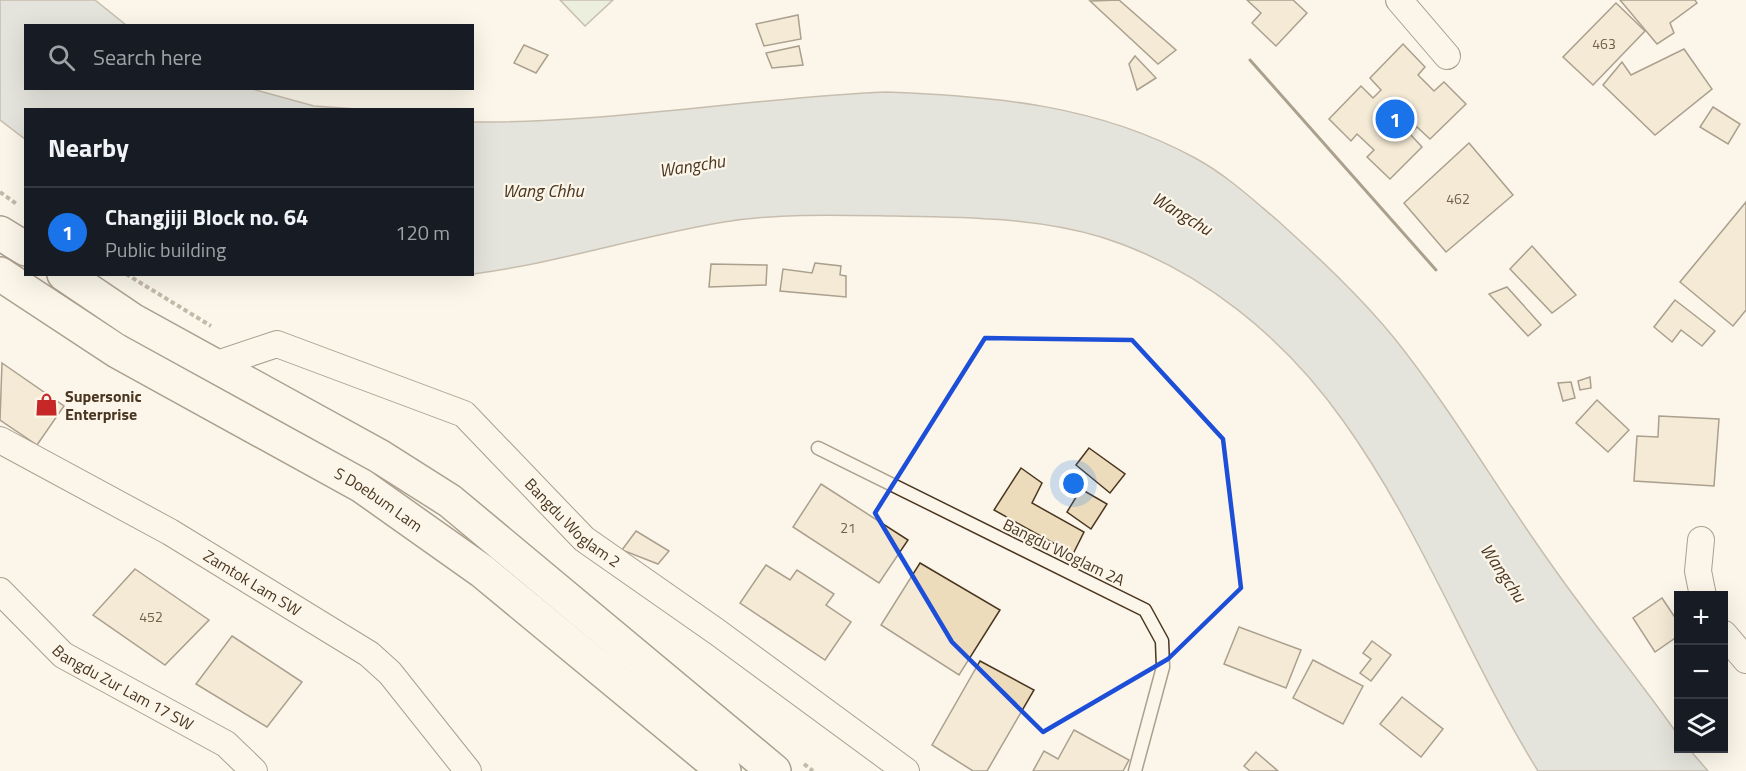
<!DOCTYPE html>
<meta charset="utf-8">
<style>
body{margin:0;font-family:"Titillium Web",sans-serif;background:#20242c;color:#f1f3f6}
.controls{position:absolute;right:18px;bottom:18px;display:grid;overflow:hidden;border-radius:0px;box-shadow:0 6px 24px #0002}
.controls button{width:54px;height:54px;display:grid;place-items:center;padding:0;border:0;border-bottom:2px solid #363941;background:#171b24;color:#f1f3f6;font:30px sans-serif}
.you{position:absolute;left:1074px;top:484px;width:21px;height:21px;margin:-15px;border:4px solid #fff;border-radius:50%;background:#1a73e8;box-shadow:0 0 0 9px #1a73e833}
.badge{display:grid;place-items:center;width:39px;height:39px;border-radius:50%;background:#1a73e8;color:#fff;font-size:20px;font-weight:700}
.pin{position:absolute;translate:-50% -50%;border:3px solid #fff;box-shadow:0 2px 6px #0006}
.list{margin:0;padding:0;list-style:none}
h2{display:flex;justify-content:space-between;align-items:center;height:78px;margin:0;padding:0 24px;font-size:26px}
h2 small{font-size:20px;font-weight:400;color:#9ea1a6}
.list li{display:grid;grid-template-columns:39px 1fr auto;gap:18px;align-items:center;box-sizing:border-box;height:90px;padding:0 24px;border-top:2px solid #363941}
.list b{display:block;font-size:22px;white-space:nowrap}
.list p{margin:0;font-size:20px;white-space:nowrap;color:#9ea1a6}
.list em{font-size:20px;font-style:normal;color:#9ea1a6}
.icon{flex:none;width:33px;height:33px;fill:none;stroke:currentColor;stroke-width:2;stroke-linecap:round;stroke-linejoin:round}
.map{position:relative;flex:none;width:1746px;height:771px;overflow:hidden}
.search{position:absolute;background:#171b24;box-shadow:0 6px 24px #0002;left:24px;top:24px;width:450px;height:66px;display:flex;align-items:center;gap:15px;box-sizing:border-box;padding:0 21px;border-radius:0px;color:#9ea1a6;font-size:22px}
.panel{position:absolute;background:#171b24;box-shadow:0 6px 24px #0002;left:24px;top:108px;width:450px;height:168px;border-radius:0px}
.map>svg:first-child{display:block}
.green{fill:#dce7d0;stroke:#887966;stroke-width:1.5}
.water{fill:#c9cecd;stroke:#887966;stroke-width:1.5}
.building{fill:#ecdcbc;stroke:#4a3520;stroke-width:1.5}
.lines{fill:none;stroke-linecap:round;stroke-linejoin:round}
.lane-casing{stroke:#4a3520;stroke-width:15}
.street-casing{stroke:#4a3520;stroke-width:28}
.highway-casing{stroke:#4a3520;stroke-width:36}
.path{stroke:#7f6f5c;stroke-width:4;stroke-dasharray:4.5 3;stroke-linecap:butt}
.lane{stroke:#fbf6e9;stroke-width:12}
.street{stroke:#fbf6e9;stroke-width:26}
.highway{stroke:#fbf6e9;stroke-width:33}
.wall{stroke:#4a3520;stroke-width:3}
.marked{fill:none;stroke:#1d4ed8;stroke-width:4.5;stroke-linejoin:round}
.labels{text-anchor:middle;stroke-width:4.5;stroke-linejoin:round;paint-order:stroke}
.number-label{font-size:14px;fill:#725f47}
.poi-label{font-size:16px;font-weight:bold;fill:#4a3520;stroke:#fbf6e9;text-anchor:start}
.street-label{font-size:16px;fill:#4a3520;stroke:#fbf6e9}
.water-label{font-size:18px;font-style:italic;fill:#4a3520;stroke:#fbf6e9}
</style>
<div class="map">
<svg width="1746" height="771" viewBox="0 0 1746 771">
<rect width="100%" height="100%" fill="#fbf6e9"/>
<polygon class="green" points="560,0 613,0 585,26"/>
<g class="water">
<polygon points="0,0 95,0 126,25 26,26 26,88 252,89 314,106 356,109 26,110 25,139 0,120"/>
<path d="M886,92C994,96 1098,105 1195,158C1225,174 1251,198 1277,220C1318,257 1360,296 1395,339C1450,408 1495,485 1546,557C1588,618 1636,675 1678,735V748L1689,749L1708,771H1538C1468,658 1422,531 1344,422C1285,338 1200,268 1101,237C1035,217 961,217 893,216C837,215 780,213 724,222C639,236 558,263 473,274V122C611,123 748,98 886,92Z"/>
</g>
<g class="building">
<polygon points="1119,0 1176,50 1158,64 1090,1"/>
<polygon points="1247,0 1293,0 1307,13 1276,46 1252,23 1261,13"/>
<polygon points="1620,0 1695,0 1697,3 1670,23 1674,33 1657,44"/>
<polygon points="1616,3 1645,31 1593,85 1563,57"/>
<polygon points="798,15 801,39 764,46 756,24"/>
<polygon points="1403,44 1425,67 1418,75 1434,91 1444,82 1466,104 1430,139 1417,127 1410,134 1422,147 1390,179 1367,157 1374,150 1357,134 1351,141 1329,119 1361,86 1373,98 1381,90 1370,78"/>
<polygon points="524,45 548,55 536,73 514,63"/>
<polygon points="799,46 803,65 772,68 766,53"/>
<polygon points="1684,49 1712,89 1655,135 1603,85 1622,62 1631,75"/>
<polygon points="1135,56 1156,78 1137,90 1129,64"/>
<polygon points="1713,107 1740,124 1728,144 1700,127"/>
<polygon points="1469,143 1513,195 1446,252 1404,203"/>
<polygon points="1746,202 1746,310 1733,326 1680,282"/>
<polygon points="1532,246 1576,295 1552,313 1510,269"/>
<polygon points="815,263 841,266 840,275 846,276 846,297 780,291 783,269 812,273"/>
<polygon points="711,264 767,265 766,285 709,287"/>
<polygon points="1507,287 1541,325 1528,336 1489,294"/>
<polygon points="1675,300 1715,331 1702,346 1681,330 1672,342 1654,327"/>
<polygon points="2,363 64,406 37,445 0,420"/>
<polygon points="1590,377 1591,388 1580,390 1578,381"/>
<polygon points="1571,382 1575,398 1563,401 1558,383"/>
<polygon points="1597,400 1629,430 1608,452 1576,423"/>
<polygon points="1659,416 1719,419 1714,486 1634,481 1637,436 1658,437"/>
<polygon points="1089,448 1125,474 1110,493 1076,465"/>
<polygon points="1021,468 1042,483 1032,503 1084,532 1073,554 994,510"/>
<polygon points="821,484 908,540 879,583 793,527"/>
<polygon points="1081,489 1107,504 1091,529 1067,512"/>
<polygon points="636,531 669,551 658,564 622,550"/>
<polygon points="920,563 1000,610 959,675 881,625"/>
<polygon points="766,565 790,580 797,570 834,594 826,605 851,622 825,660 740,603"/>
<polygon points="135,569 209,620 165,665 93,615"/>
<polygon points="1662,598 1678,622 1678,636 1655,652 1633,618"/>
<polygon points="1239,627 1301,650 1286,688 1224,664"/>
<polygon points="232,636 302,682 267,727 196,684"/>
<polygon points="1372,641 1391,655 1371,681 1360,673 1371,659 1363,653"/>
<polygon points="1313,660 1363,686 1343,724 1293,698"/>
<polygon points="980,661 1034,690 987,771 973,771 932,745"/>
<polygon points="1402,697 1443,729 1421,757 1380,724"/>
<polygon points="1074,730 1129,760 1123,771 1033,771 1044,751 1058,759"/>
<polygon points="1256,752 1278,771 1250,771 1244,766"/>
</g>
<g class="lines">
<defs>
<polyline id="lane" points="818,448 1145,610 1162,641 1163,667 1135,771"/>
<g id="street">
<polyline points="1399,0 1447,56"/>
<path id="s1" d="M217,364L277,344L464,414L584,539L717,632L906,771"/>
<path id="s2" d="M0,440L170,532L369,654L390,673L468,771"/>
<polyline points="1701,540 1698,571 1703,596"/>
<path id="s3" d="M0,591L63,655L226,744L254,771"/>
<polyline points="1724,634 1746,660"/>
</g>
<g id="highway">
<polyline points="0,233 26,249"/>
<path id="s4" d="M0,274L117,351L362,486L482,571L724,771"/>
<polyline points="64,274 132,320 379,456 450,501 774,771"/>
</g>
</defs>
<use href="#lane" class="lane-casing"/>
<use href="#street" class="street-casing"/>
<use href="#highway" class="highway-casing"/>
<g class="path">
<polyline points="0,192 18,205"/>
<polyline points="126,274 211,326"/>
<polyline points="804,764 813,771"/>
</g>
<use href="#lane" class="lane"/>
<use href="#street" class="street"/>
<use href="#highway" class="highway"/>
<polyline class="wall" points="1250,60 1436,270"/>
</g>
<path d="M0 0H1746V771H0ZM985,338L1132,340L1223,439L1241,588L1168,659L1043,732L952,642L875,513Z" fill="#fbf6e9" fill-opacity=".55" fill-rule="evenodd"/>
<path class="marked" d="M985,338L1132,340L1223,439L1241,588L1168,659L1043,732L952,642L875,513Z"/>
<defs>
<symbol id="shop-bare" viewBox="-9 -9 18 18"><path d="M-5-2.5h2.3a2.7 3.5 0 0 1 5.4 0H5L5.5 6h-11ZM-1.5-2.5h3a1.5 2.3 0 0 0-3 0Z" fill="#c62828" stroke="#fbf6e9" stroke-width="2.5" paint-order="stroke"/></symbol>
</defs>
<g fill-rule="evenodd">
<use href="#shop-bare" x="30" y="388" width="33" height="33"/>
</g>
<g class="labels">
<g class="number-label">
<text x="1604" y="49">463</text>
<text x="1458" y="204">462</text>
<text x="848" y="533">21</text>
<text x="151" y="622">452</text>
</g>
<g class="poi-label">
<text x="65" y="402">Supersonic<tspan x="65" dy="18">Enterprise</tspan></text>
</g>
<g class="street-label">
<text dy="6" stroke="none"><textPath href="#s4" startOffset="441">S Doebum Lam</textPath></text>
<text dy="6" stroke="none"><textPath href="#s1" startOffset="417">Bangdu Woglam 2</textPath></text>
<text transform="translate(1064 552) rotate(26)" y="6">Bangdu Woglam 2A</text>
<text dy="6" stroke="none"><textPath href="#s2" startOffset="290">Zamtok Lam SW</textPath></text>
<text dy="6" stroke="none"><textPath href="#s3" startOffset="158">Bangdu Zur Lam 17 SW</textPath></text>
</g>
<g class="water-label">
<text transform="translate(692 166) rotate(-9)" y="6">Wangchu</text>
<text x="543" y="197">Wang Chhu</text>
<text transform="translate(1182 214) rotate(31)" y="6">Wangchu</text>
<text transform="translate(1503 573) rotate(56)" y="6">Wangchu</text>
</g>
</g>
</svg>
<div class="controls">
<button>+</button>
<button>−</button>
<button><svg class="icon" aria-label="layers" viewBox="0 0 24 24"><path d="M12 4l9 5-9 5-9-5zM3 14l9 5 9-5"/></svg></button>
</div>
<div class="you"></div>
<div class="pin badge" style="left:1395px;top:119px">1</div>
<div class="search"><svg class="icon" aria-label="search" viewBox="0 0 24 24"><circle cx="10" cy="10" r="6"/><path d="M15 15l6 6"/></svg>Search here</div>
<section class="panel">
<h2>Nearby<small></small></h2>
<ul class="list">
<li><span class="badge">1</span><div><b>Changjiji Block no. 64</b><p>Public building</p></div><em>120 m</em></li>
</ul>
</section>
</div>
